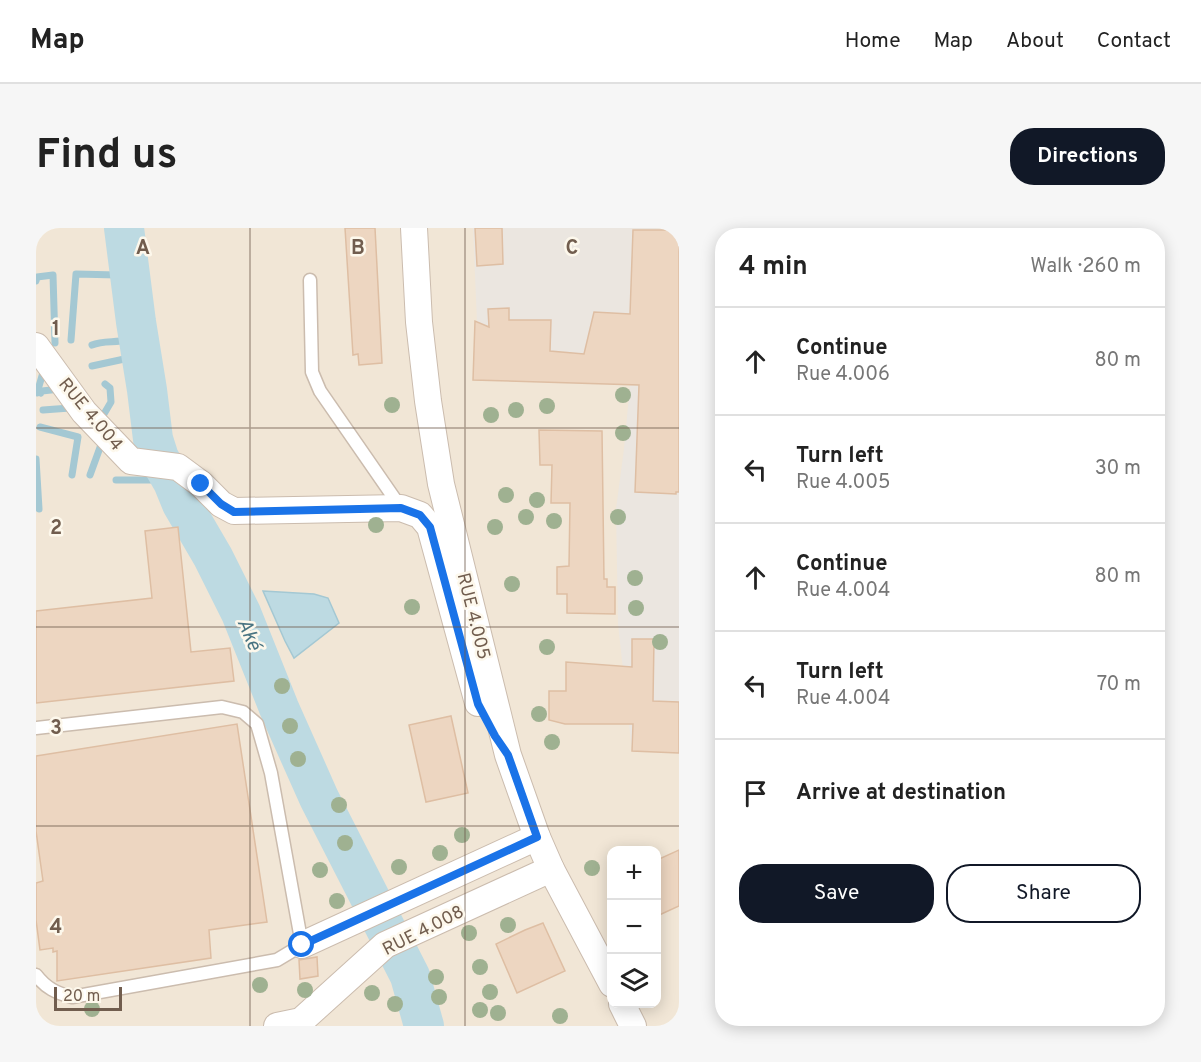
<!DOCTYPE html>
<meta charset="utf-8">
<style>
body{margin:0;font-family:Overpass,sans-serif;background:#f6f6f6;color:#222}
.controls{position:absolute;right:18px;bottom:18px;display:grid;overflow:hidden;border-radius:12px;box-shadow:0 3px 15px #0003}
.controls button{width:54px;height:54px;display:grid;place-items:center;padding:0;border:0;border-bottom:2px solid #e0e0e0;background:#fff;color:#222;font:30px sans-serif}
.scale{position:absolute;left:18px;bottom:15px;width:68px;box-sizing:border-box;padding-left:6px;border:3px solid #715d4e;border-top:0;font-size:16px;line-height:21px;white-space:nowrap;color:#715d4e;-webkit-text-stroke:4px #fdf8ec;paint-order:stroke}
.stop{position:absolute;width:18px;height:18px;margin:-14px;border:4px solid #1a73e8;border-radius:50%;background:#fff}
.stop.end{background:#1a73e8;border-color:#fff;box-shadow:0 2px 6px #0008}
.list{margin:0;padding:0;list-style:none}
h2{display:flex;justify-content:space-between;align-items:center;height:78px;margin:0;padding:0 24px;font-size:26px}
h2 small{font-size:20px;font-weight:400;color:#767676}
.list li{display:grid;grid-template-columns:39px 1fr auto;gap:18px;align-items:center;box-sizing:border-box;height:108px;padding:0 24px;border-top:2px solid #e0e0e0}
.list b{display:block;font-size:22px;white-space:nowrap}
.list p{margin:0;font-size:20px;white-space:nowrap;color:#767676}
.list em{font-size:20px;font-style:normal;color:#767676}
.actions{display:flex;gap:12px;padding:18px 24px}
.actions a{flex:1;padding:14px 0;border:2px solid #111827;border-radius:24px;text-align:center;font-size:21px;color:#111827}
.actions .main{background:#111827;color:#fff}
.icon{flex:none;width:33px;height:33px;fill:none;stroke:currentColor;stroke-width:2;stroke-linecap:round;stroke-linejoin:round}
.map{position:relative;flex:none;width:643px;height:798px;overflow:hidden;border-radius:24px}
header{display:flex;align-items:center;gap:36px;box-sizing:border-box;height:84px;padding:0 30px;background:#fff;border-bottom:2px solid #e0e0e0}
header strong{font-size:28px}
nav{display:flex;gap:33px;margin-inline-start:auto;font-size:21px}
.intro{display:flex;align-items:center;justify-content:space-between;box-sizing:border-box;height:144px;padding:0 36px}
h1{margin:0;font-size:42px}
.button{padding:15px 27px;border-radius:24px;background:#111827;color:#fff;font-size:21px;font-weight:700}
main{display:flex;gap:36px;padding:0 36px}
aside{flex:1;background:#fff;border-radius:24px;box-shadow:0 3px 15px #0003}
.map>svg:first-child{display:block}
.residential{fill:#f1e6d6;fill-rule:evenodd}
.industrial{fill:#ebe6e0}
.water{fill:#bddae2;stroke:#a4c8d3;stroke-width:1.5}
.lines{fill:none;stroke-linecap:round;stroke-linejoin:round}
.stream{stroke:#a4c8d3;stroke-width:7}
.river{stroke:#bddae2;stroke-width:40}
.building{fill:#edd6c1;stroke:#debea3;stroke-width:1.5}
.lane-casing{stroke:#cbbcae;stroke-width:15}
.street-casing{stroke:#cbbcae;stroke-width:28}
.lane{stroke:#fff;stroke-width:12}
.street{stroke:#fff;stroke-width:26}
.tree{fill:#9fb191}
.route{stroke:#1a73e8;stroke-width:8}
.grid{fill:none;stroke:#715d4e;stroke-width:1.5;stroke-opacity:0.55}
.labels{text-anchor:middle;stroke-width:5;stroke-linejoin:round;paint-order:stroke}
.street-label{font-size:18px;fill:#715d4e;stroke:#fdf8ec}
.water-label{font-size:20px;font-style:italic;fill:#497482;stroke:#fdf8ec}
.grid-label{font-size:20px;text-anchor:middle;font-weight:bold;fill:#715d4e;stroke:#fdf8ec;stroke-width:5;stroke-linejoin:round;paint-order:stroke}
</style>
<header>
<strong>Map</strong>
<nav><a>Home</a><a>Map</a><a>About</a><a>Contact</a></nav>
</header>
<div class="intro"><h1>Find us</h1><a class="button">Directions</a></div>
<main>
<div class="map">
<svg width="643" height="798" viewBox="0 0 643 798">
<rect width="100%" height="100%" fill="#faf4e7"/>
<path class="residential" d="M0,0H643V798H0ZM576,622H620V776H576Z"/>
<polygon class="industrial" points="437,0 643,0 643,525 596,523 582,396 580,281 588,221 594,157 437,152 441,94"/>
<polygon class="water" points="227,363 278,366 292,370 303,395 258,430 249,413"/>
<g class="lines">
<g class="stream">
<polyline points="0,53 1,49 17,47 19,115"/>
<polyline points="35,112 40,46 81,47"/>
<path d="M56,117C67,112 79,115 91,112"/>
<polyline points="56,138 93,130"/>
<polyline points="1,165 8,141"/>
<polyline points="5,165 6,163 24,161"/>
<polyline points="7,182 34,180 38,181"/>
<polyline points="65,191 75,174 74,160 69,156"/>
<polyline points="4,199 42,209 36,247"/>
<polyline points="0,231 3,281"/>
<polyline points="54,247 66,214 70,215"/>
<polyline points="80,252 120,252"/>
</g>
<polyline class="river" points="88,0 100,94 111,162 117,211 123,230 137,254 146,276 177,329 205,385 243,480 283,570 374,748 388,798"/>
</g>
<g class="building">
<polygon points="309,0 339,0 346,135 323,137 322,126 317,127"/>
<polygon points="439,0 466,0 467,36 441,38"/>
<polygon points="597,2 643,2 643,264 640,264 640,266 599,264 603,157 437,152 439,93 453,99 452,81 473,80 473,92 515,92 514,123 548,126 558,84 594,86"/>
<polygon points="503,202 566,203 568,351 571,351 571,359 579,359 579,386 531,385 531,366 521,366 521,339 533,338 534,275 515,275 516,237 504,237"/>
<polygon points="142,299 155,424 194,420 198,453 0,475 0,383 116,370 109,303"/>
<polygon points="596,411 618,411 617,473 643,474 643,525 596,523 597,496 529,496 513,492 513,463 530,463 530,434 596,439"/>
<polygon points="415,488 432,565 390,574 373,497"/>
<polygon points="201,496 231,694 173,702 175,730 21,753 21,723 17,724 17,720 4,722 0,692 0,655 7,653 0,603 0,528"/>
<polygon points="643,622 643,678 621,688 621,632"/>
<polygon points="507,695 529,743 481,765 460,716 489,702"/>
<polygon points="281,729 282,748 264,751 263,732"/>
</g>
<g class="lines">
<defs>
<g id="lane">
<polyline points="274,52 276,144 284,163 365,280"/>
<path d="M0,500L186,479L207,484L221,496L235,545L266,717L241,732L36,769C20,765 10,760 0,747"/>
</g>
<g id="street">
<polyline points="378,0 383,94 392,173 405,256 472,527 501,609 515,641 576,756"/>
<polyline points="0,118 48,184 95,233 142,239 165,256 185,276 198,283 365,280 384,287 394,299 442,475"/>
<polyline points="266,717 501,609"/>
<polyline points="586,776 597,798"/>
<polyline points="241,798 265,793 349,717 515,641"/>
</g>
</defs>
<use href="#lane" class="lane-casing"/>
<use href="#street" class="street-casing"/>
<use href="#lane" class="lane"/>
<use href="#street" class="street"/>
</g>
<g class="tree">
<circle cx="587" cy="167" r="8"/>
<circle cx="356" cy="177" r="8"/>
<circle cx="511" cy="178" r="8"/>
<circle cx="480" cy="182" r="8"/>
<circle cx="455" cy="187" r="8"/>
<circle cx="587" cy="205" r="8"/>
<circle cx="470" cy="267" r="8"/>
<circle cx="501" cy="272" r="8"/>
<circle cx="490" cy="289" r="8"/>
<circle cx="582" cy="289" r="8"/>
<circle cx="518" cy="293" r="8"/>
<circle cx="340" cy="297" r="8"/>
<circle cx="459" cy="299" r="8"/>
<circle cx="599" cy="350" r="8"/>
<circle cx="476" cy="356" r="8"/>
<circle cx="376" cy="379" r="8"/>
<circle cx="600" cy="380" r="8"/>
<circle cx="624" cy="414" r="8"/>
<circle cx="511" cy="419" r="8"/>
<circle cx="246" cy="458" r="8"/>
<circle cx="503" cy="486" r="8"/>
<circle cx="254" cy="498" r="8"/>
<circle cx="516" cy="514" r="8"/>
<circle cx="262" cy="531" r="8"/>
<circle cx="303" cy="577" r="8"/>
<circle cx="426" cy="607" r="8"/>
<circle cx="309" cy="615" r="8"/>
<circle cx="404" cy="625" r="8"/>
<circle cx="363" cy="639" r="8"/>
<circle cx="556" cy="640" r="8"/>
<circle cx="284" cy="642" r="8"/>
<circle cx="301" cy="673" r="8"/>
<circle cx="472" cy="697" r="8"/>
<circle cx="433" cy="705" r="8"/>
<circle cx="444" cy="739" r="8"/>
<circle cx="400" cy="749" r="8"/>
<circle cx="224" cy="757" r="8"/>
<circle cx="269" cy="762" r="8"/>
<circle cx="454" cy="764" r="8"/>
<circle cx="336" cy="765" r="8"/>
<circle cx="403" cy="769" r="8"/>
<circle cx="359" cy="776" r="8"/>
<circle cx="56" cy="781" r="8"/>
<circle cx="444" cy="782" r="8"/>
<circle cx="462" cy="785" r="8"/>
<circle cx="524" cy="788" r="8"/>
</g>
<g class="lines">
<polyline class="route" points="165,256 185,276 198,284 365,280 384,287 394,299 442,476 459,508 472,527 501,609 266,717"/>
</g>
<path class="grid" d="M214,0V798M429,0V798M0,200H643M0,399H643M0,598H643"/>
<g class="labels">
<g class="street-label">
<text transform="translate(55 186) rotate(50)" y="6">RUE 4.004</text>
<text transform="translate(438 388) rotate(76)" y="6">RUE 4.005</text>
<text transform="translate(387 702) rotate(-27)" y="6">RUE 4.008</text>
</g>
<g class="water-label">
<text transform="translate(214 406) rotate(67)" y="7">Aké</text>
</g>
</g>
<g class="grid-label">
<text x="107" y="26">A</text>
<text x="322" y="26">B</text>
<text x="536" y="26">C</text>
<text x="20" y="107">1</text>
<text x="20" y="306">2</text>
<text x="20" y="506">3</text>
<text x="20" y="705">4</text>
</g>
</svg>
<div class="controls">
<button>+</button>
<button>−</button>
<button><svg class="icon" aria-label="layers" viewBox="0 0 24 24"><path d="M12 4l9 5-9 5-9-5zM3 14l9 5 9-5"/></svg></button>
</div>
<div class="scale">20 m</div>
<div class="stop" style="left:266px;top:717px"></div>
<div class="stop end" style="left:165px;top:256px"></div>
</div>
<aside>
<h2>4 min<small>Walk · 260 m</small></h2>
<ul class="list">
<li><svg class="icon" aria-label="ahead" viewBox="0 0 24 24"><path d="M12 20V5M6 11l6-6 6 6"/></svg><div><b>Continue</b><p>Rue 4.006</p></div><em>80 m</em></li>
<li><svg class="icon" aria-label="left" viewBox="0 0 24 24"><path d="M17 20v-9H6M10 6l-5 5 5 5"/></svg><div><b>Turn left</b><p>Rue 4.005</p></div><em>30 m</em></li>
<li><svg class="icon" aria-label="ahead" viewBox="0 0 24 24"><path d="M12 20V5M6 11l6-6 6 6"/></svg><div><b>Continue</b><p>Rue 4.004</p></div><em>80 m</em></li>
<li><svg class="icon" aria-label="left" viewBox="0 0 24 24"><path d="M17 20v-9H6M10 6l-5 5 5 5"/></svg><div><b>Turn left</b><p>Rue 4.004</p></div><em>70 m</em></li>
<li><svg class="icon" aria-label="arrive" viewBox="0 0 24 24"><path d="M6 21V4h12l-3 4 3 4H6"/></svg><div><b>Arrive at destination</b></div></li>
</ul>
<div class="actions"><a class="main">Save</a><a>Share</a></div>
</aside>
</main>
